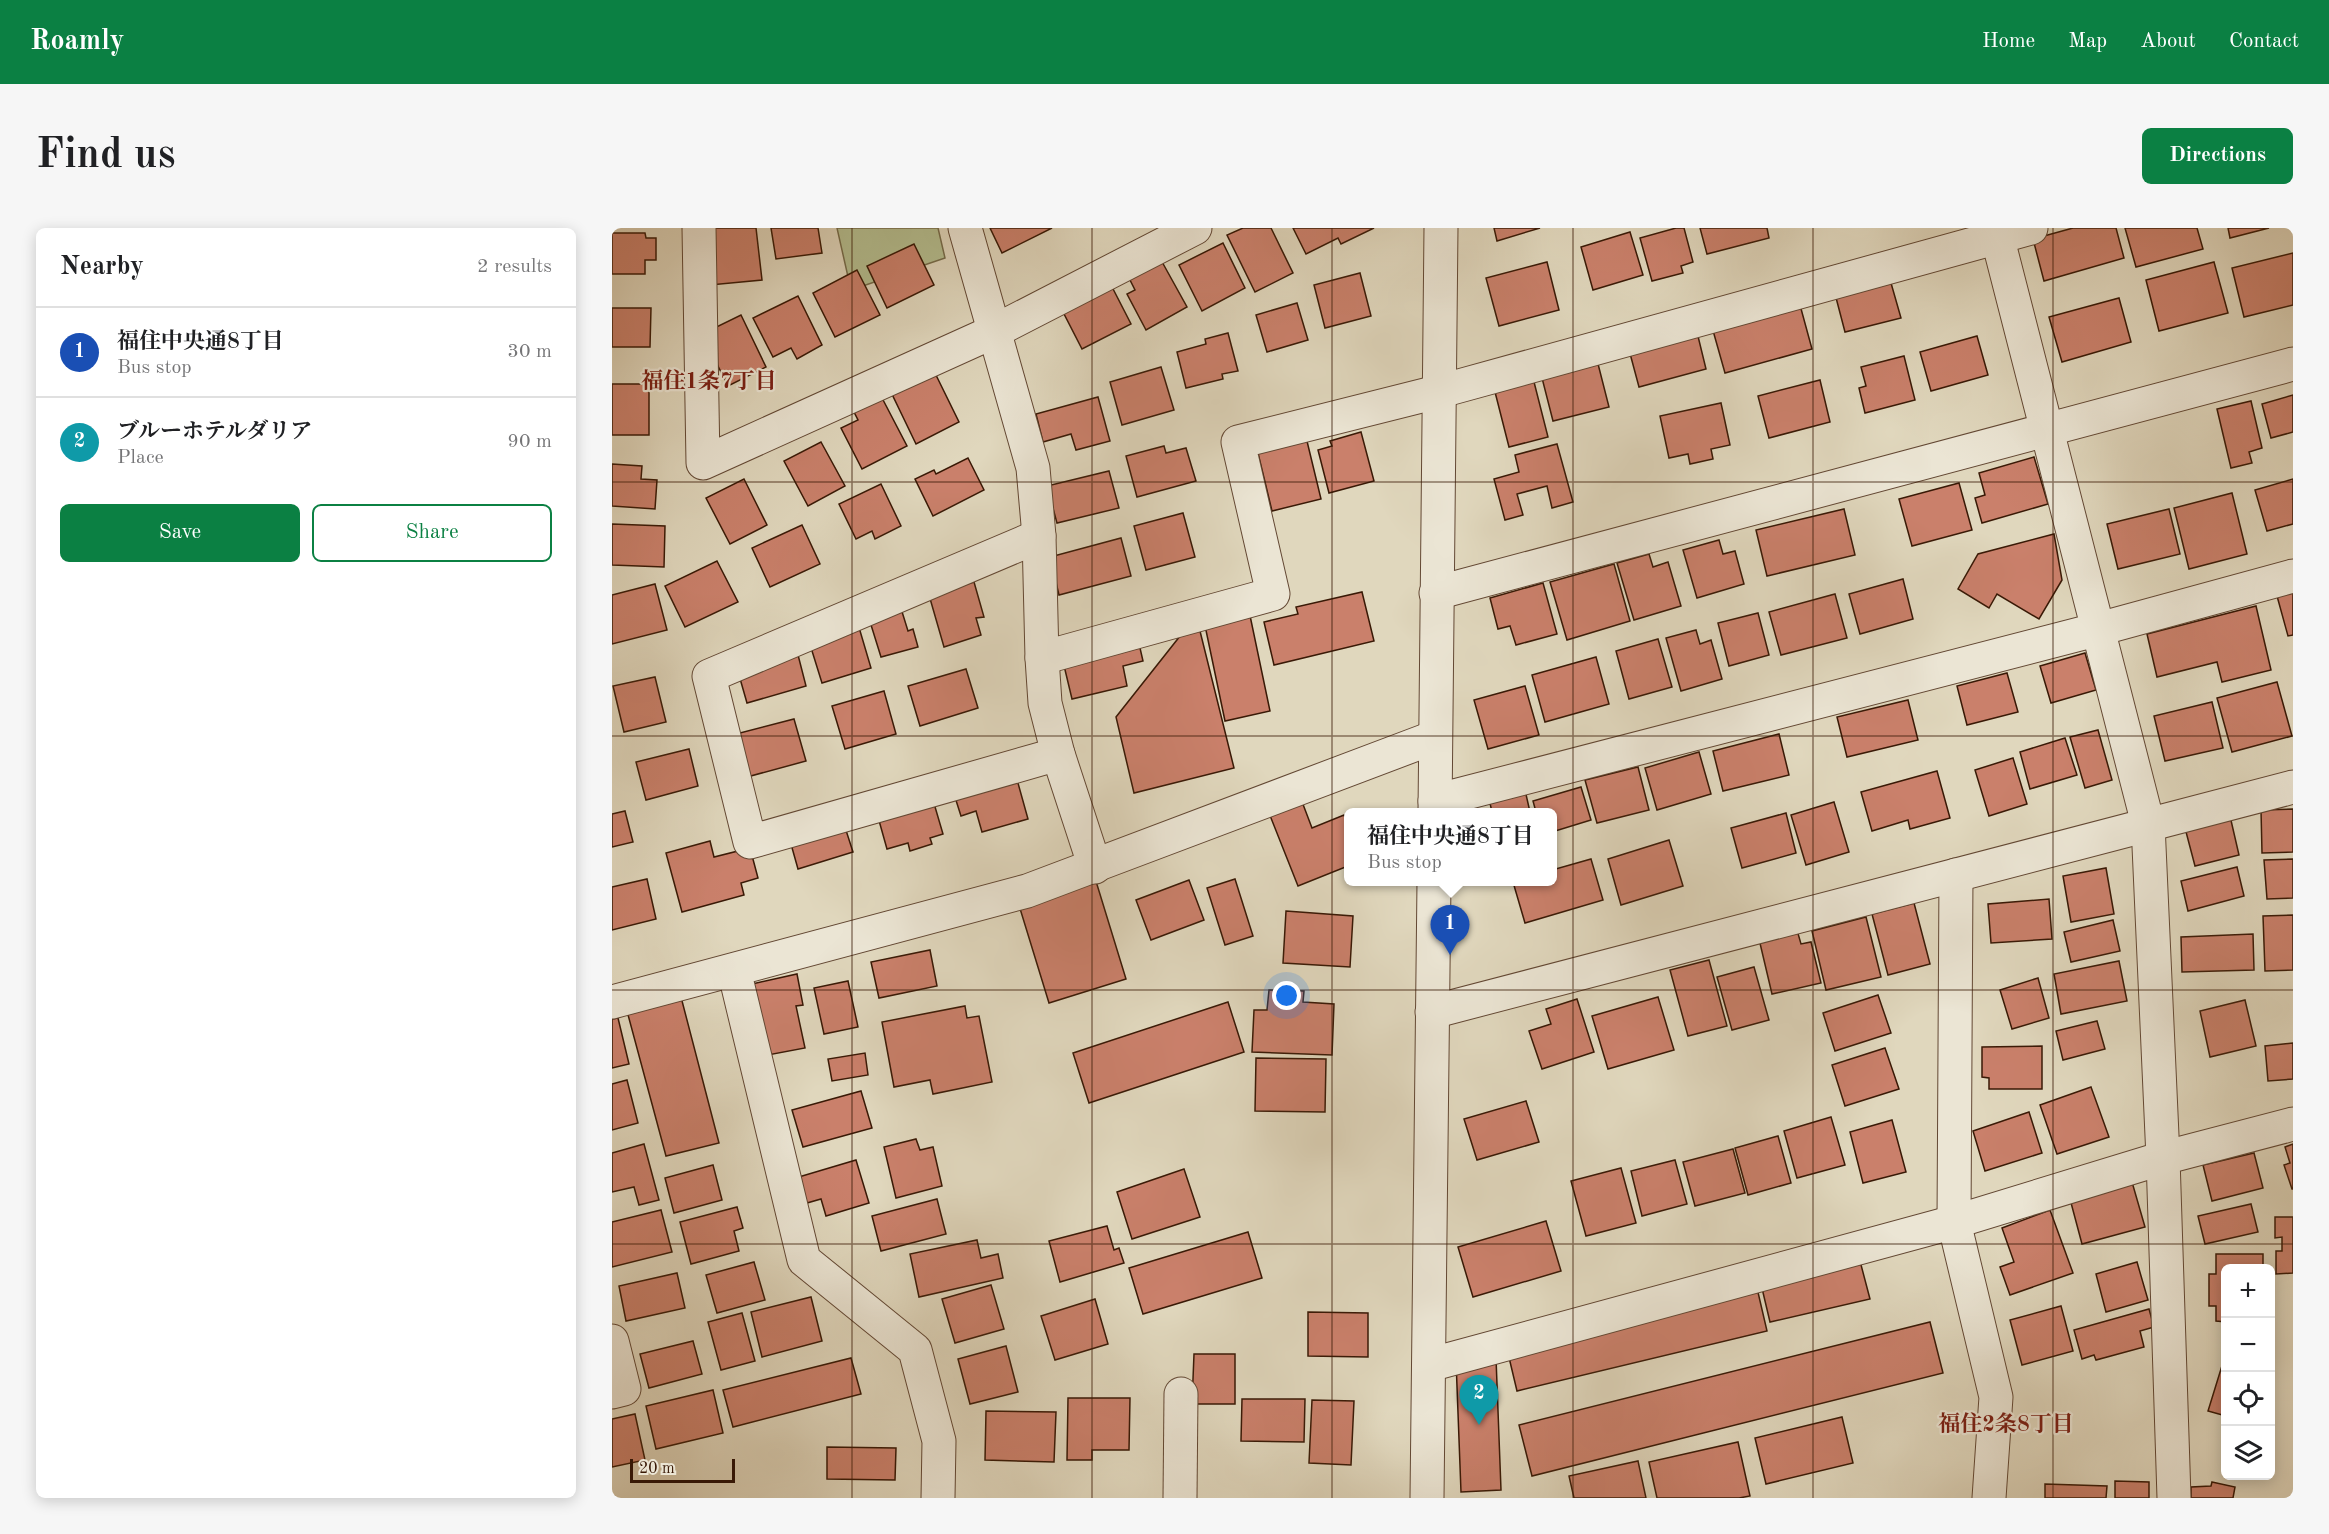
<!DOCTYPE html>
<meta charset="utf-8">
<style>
body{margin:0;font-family:"Old Standard TT","Noto Serif JP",serif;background:#f6f6f6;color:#202124}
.controls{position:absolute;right:18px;bottom:18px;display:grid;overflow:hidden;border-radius:9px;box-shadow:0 3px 15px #0003}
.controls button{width:54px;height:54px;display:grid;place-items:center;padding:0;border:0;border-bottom:2px solid #e0e0e0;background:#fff;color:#202124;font:30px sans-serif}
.scale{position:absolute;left:18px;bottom:15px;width:105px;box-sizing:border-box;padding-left:6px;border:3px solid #391906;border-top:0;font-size:16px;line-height:21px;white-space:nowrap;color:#391906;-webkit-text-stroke:4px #ebe5d4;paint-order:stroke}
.you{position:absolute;left:675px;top:768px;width:21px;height:21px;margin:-15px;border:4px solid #fff;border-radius:50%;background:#1a73e8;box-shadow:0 0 0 9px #1a73e833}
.badge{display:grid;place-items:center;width:39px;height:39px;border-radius:50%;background:#0b8043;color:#fff;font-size:20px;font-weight:700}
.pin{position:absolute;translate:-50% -50px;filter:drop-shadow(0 2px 3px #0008)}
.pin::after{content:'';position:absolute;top:32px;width:21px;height:18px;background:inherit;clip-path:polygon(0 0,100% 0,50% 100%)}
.popup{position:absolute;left:732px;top:580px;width:213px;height:78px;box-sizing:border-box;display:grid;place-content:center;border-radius:9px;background:#fff;filter:drop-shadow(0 2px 4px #0005);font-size:20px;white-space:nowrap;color:#757577}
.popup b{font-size:22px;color:#202124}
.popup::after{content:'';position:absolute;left:50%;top:100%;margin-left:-12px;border:12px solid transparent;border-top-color:#fff}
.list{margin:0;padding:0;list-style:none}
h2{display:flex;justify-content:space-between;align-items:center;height:78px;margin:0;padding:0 24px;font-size:26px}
h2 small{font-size:20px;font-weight:400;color:#757577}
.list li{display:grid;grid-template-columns:39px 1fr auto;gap:18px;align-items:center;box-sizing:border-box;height:90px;padding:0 24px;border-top:2px solid #e0e0e0}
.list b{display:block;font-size:22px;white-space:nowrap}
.list p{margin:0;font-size:20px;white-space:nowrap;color:#757577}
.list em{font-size:20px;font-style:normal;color:#757577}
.actions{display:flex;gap:12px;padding:18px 24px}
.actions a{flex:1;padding:14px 0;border:2px solid #0b8043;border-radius:9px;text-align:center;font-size:21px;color:#0b8043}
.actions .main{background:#0b8043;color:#fff}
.icon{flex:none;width:33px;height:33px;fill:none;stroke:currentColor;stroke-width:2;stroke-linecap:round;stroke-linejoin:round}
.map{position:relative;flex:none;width:1681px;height:1270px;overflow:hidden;border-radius:9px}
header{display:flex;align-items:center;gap:36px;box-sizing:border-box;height:84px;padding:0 30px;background:#0b8043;color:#fff}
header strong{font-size:28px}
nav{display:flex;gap:33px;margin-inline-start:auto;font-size:21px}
.intro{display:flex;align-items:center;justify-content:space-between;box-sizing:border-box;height:144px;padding:0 36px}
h1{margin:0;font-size:42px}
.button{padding:15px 27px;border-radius:9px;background:#0b8043;color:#fff;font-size:21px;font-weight:700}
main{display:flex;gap:36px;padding:0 36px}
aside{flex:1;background:#fff;border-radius:9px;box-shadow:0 3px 15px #0003}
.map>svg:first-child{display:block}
.green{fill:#b4be90;stroke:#766c4b;stroke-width:1.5}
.building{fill:#ca806b;stroke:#391906;stroke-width:1.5}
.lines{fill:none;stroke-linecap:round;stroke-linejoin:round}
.minor-casing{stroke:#634834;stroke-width:35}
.minor{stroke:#ebe5d4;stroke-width:33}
.grid{fill:none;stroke:#391906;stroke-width:1.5;stroke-opacity:0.55}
.labels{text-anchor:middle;stroke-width:4.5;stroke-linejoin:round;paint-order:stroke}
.neighbourhood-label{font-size:22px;font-weight:bold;fill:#7a1f14;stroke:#ebe5d4}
</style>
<header>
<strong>Roamly</strong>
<nav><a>Home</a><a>Map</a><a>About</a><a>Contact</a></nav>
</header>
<div class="intro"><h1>Find us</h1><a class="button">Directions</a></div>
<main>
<aside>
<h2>Nearby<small>2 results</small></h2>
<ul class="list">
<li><span class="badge" style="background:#1a4fb4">1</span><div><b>福住中央通8丁目</b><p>Bus stop</p></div><em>30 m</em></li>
<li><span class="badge" style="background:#0f9aa8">2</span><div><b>ブルーホテルダリア</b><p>Place</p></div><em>90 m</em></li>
</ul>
<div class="actions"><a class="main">Save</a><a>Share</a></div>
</aside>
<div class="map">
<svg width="1681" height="1270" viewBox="0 0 1681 1270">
<rect width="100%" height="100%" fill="#e0d7bd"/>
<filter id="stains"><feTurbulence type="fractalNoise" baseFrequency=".00333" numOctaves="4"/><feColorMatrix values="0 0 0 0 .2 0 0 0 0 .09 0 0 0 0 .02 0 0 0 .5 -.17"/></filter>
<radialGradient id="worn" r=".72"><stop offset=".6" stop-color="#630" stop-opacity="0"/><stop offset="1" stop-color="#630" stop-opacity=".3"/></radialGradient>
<polygon class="green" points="225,0 326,0 333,30 239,62"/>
<g class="building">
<polygon points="93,0 144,0 150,52 98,57"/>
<polygon points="159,0 206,0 210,25 164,31"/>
<polygon points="378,0 440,0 390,25"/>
<polygon points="631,0 659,0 681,45 643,64 615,7"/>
<polygon points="681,0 762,0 729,16 726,10 694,26"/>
<polygon points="882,0 928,0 885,13"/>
<polygon points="1064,0 1072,0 1081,34 1069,38 1071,45 1040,53 1028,10"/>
<polygon points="1088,0 1155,0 1157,10 1095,26"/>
<polygon points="1461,0 1504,0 1512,30 1432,53 1421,11"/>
<polygon points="1513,0 1585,0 1591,21 1524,39"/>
<polygon points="1616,0 1657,0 1618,10"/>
<polygon points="1018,4 1031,47 981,62 969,19"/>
<polygon points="0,5 33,5 34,10 44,10 44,32 33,32 33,46 0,46"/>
<polygon points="611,15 633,60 590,83 567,37"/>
<polygon points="302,16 322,57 275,80 255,38"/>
<polygon points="1681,25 1681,77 1632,89 1620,40"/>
<polygon points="549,32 575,79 534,102 515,66 523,62 517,50"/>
<polygon points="935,34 947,82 887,98 874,50"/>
<polygon points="1602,34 1616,85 1547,103 1534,52"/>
<polygon points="245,42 268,87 223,109 201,65"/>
<polygon points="748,45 759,88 713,100 702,57"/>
<polygon points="1277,48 1289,90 1233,104 1222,62"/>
<polygon points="498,55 519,96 470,121 449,80"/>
<polygon points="186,68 210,117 185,131 179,120 161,129 141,90"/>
<polygon points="1507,70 1519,114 1450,134 1437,89"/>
<polygon points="685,75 696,112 655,124 644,87"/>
<polygon points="1188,77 1200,121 1113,145 1100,99"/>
<polygon points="0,80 39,80 38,119 0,119"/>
<polygon points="129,87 154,139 116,158 90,106"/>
<polygon points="1084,100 1094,141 1027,159 1016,118"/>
<polygon points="616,105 626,143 610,146 611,151 574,160 565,124 594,116 593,111"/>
<polygon points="1365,108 1376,147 1319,163 1308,124"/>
<polygon points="984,128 997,179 941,193 930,150"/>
<polygon points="1292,128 1303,172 1253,185 1247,160 1254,158 1249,139"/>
<polygon points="549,139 562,182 510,197 498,154"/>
<polygon points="321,141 347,194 304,216 278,162"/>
<polygon points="921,150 936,209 897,219 882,160"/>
<polygon points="1208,152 1218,194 1157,210 1146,168"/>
<rect x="0" y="156" width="37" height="51"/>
<polygon points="1681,167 1681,204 1659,210 1650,176"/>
<polygon points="269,168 295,218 250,241 229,200 246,192 241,182"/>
<polygon points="486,169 498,213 464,222 459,206 431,214 424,186"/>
<polygon points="1639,173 1650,220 1637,224 1640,235 1619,240 1605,181"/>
<polygon points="1109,175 1118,217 1099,221 1101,231 1078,236 1076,226 1057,230 1048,188"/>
<polygon points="749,204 762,253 717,265 706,222 720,218 718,213"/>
<polygon points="694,209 709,271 660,283 645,221"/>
<polygon points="209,214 233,258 196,278 172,233"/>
<polygon points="945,216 961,274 940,280 935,258 905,266 911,287 893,292 882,251 907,244 903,227"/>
<polygon points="552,218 554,225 574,220 584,253 525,269 514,228"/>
<polygon points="1422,229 1436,276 1370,295 1363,270 1373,267 1367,245"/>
<polygon points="356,230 372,262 321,288 303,251 322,242 324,246"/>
<polygon points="0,236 30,238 29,251 45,252 43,281 0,278"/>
<polygon points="497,243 507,280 445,295 435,258"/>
<polygon points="132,251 155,297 118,316 94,270"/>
<polygon points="1681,251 1681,296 1655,303 1643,262"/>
<polygon points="1347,255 1360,302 1300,318 1287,271"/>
<polygon points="269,256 289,298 263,311 260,303 244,311 227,276"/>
<polygon points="1620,265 1635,326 1577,341 1562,280"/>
<polygon points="1232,281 1243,327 1155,348 1144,302"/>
<polygon points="1557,281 1568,326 1506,341 1495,296"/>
<polygon points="571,285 583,329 534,342 522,298"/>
<polygon points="0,296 53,298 52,339 0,337"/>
<polygon points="190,297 208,336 158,359 140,320"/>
<polygon points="1442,306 1450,352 1427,391 1385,366 1377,380 1346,361 1366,326"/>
<polygon points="509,310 519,348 447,367 438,329"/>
<polygon points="1107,312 1111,326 1123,323 1132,356 1085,370 1071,322"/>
<polygon points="1037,326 1041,339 1056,334 1069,378 1022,392 1005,335"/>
<polygon points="105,333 126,374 73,399 53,358"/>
<polygon points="1002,336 1018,393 955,412 938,354"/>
<polygon points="1291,351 1301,391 1248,406 1237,366"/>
<polygon points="362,354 372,389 364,390 369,407 332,419 317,367"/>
<polygon points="931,355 945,406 904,417 898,398 886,401 878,370"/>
<polygon points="43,356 55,402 0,416 0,367"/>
<polygon points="750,364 762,413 662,437 652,394 686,386 684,379"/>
<polygon points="1681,364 1681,407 1676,408 1665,368"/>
<polygon points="1223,366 1235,410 1169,427 1157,384"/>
<polygon points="287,374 296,403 301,401 306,419 269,429 255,384"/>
<polygon points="636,378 658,483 613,493 591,388"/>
<polygon points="1644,378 1659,442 1610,454 1605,434 1545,449 1535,406"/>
<polygon points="1146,385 1157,427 1117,438 1106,395"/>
<polygon points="586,395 622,540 522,565 504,489 576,398"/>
<polygon points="246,396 259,440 210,455 196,410"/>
<polygon points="1084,402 1088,416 1099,412 1110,451 1069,463 1054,410"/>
<polygon points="525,407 531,433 511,438 515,458 460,471 449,425"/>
<polygon points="1046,411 1060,459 1017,471 1004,423"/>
<polygon points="185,423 194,458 135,475 125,440"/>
<polygon points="1473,425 1484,462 1439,475 1428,438"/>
<polygon points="984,429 997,476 933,494 920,447"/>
<polygon points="354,441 366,480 308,498 296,458"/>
<polygon points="1395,445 1406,484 1355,497 1345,458"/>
<polygon points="43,449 54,494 12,504 1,458"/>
<polygon points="1665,454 1680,508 1620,524 1605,470"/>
<polygon points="913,458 927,507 876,521 862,472"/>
<polygon points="272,463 284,506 233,521 220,478"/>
<polygon points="1296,472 1306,512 1235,529 1225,489"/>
<polygon points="1600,474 1611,520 1553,533 1542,488"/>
<polygon points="182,491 194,533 135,549 124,506"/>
<polygon points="1486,502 1500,552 1473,560 1458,509"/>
<polygon points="1167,506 1177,547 1111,563 1101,523"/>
<polygon points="1453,510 1465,547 1418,561 1408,524"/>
<polygon points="77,521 86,558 34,572 24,534"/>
<polygon points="1087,524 1099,566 1045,582 1033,540"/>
<polygon points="1401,530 1415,576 1377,588 1363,542"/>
<polygon points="1026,539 1037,582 985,595 973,552"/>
<polygon points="1325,543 1338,590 1298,601 1296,592 1260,603 1249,564"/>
<polygon points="404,548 416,591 370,604 364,583 349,588 342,566"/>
<polygon points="969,559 979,592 940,604 940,584 924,584 921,573"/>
<polygon points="913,562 918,584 880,584 877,571"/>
<polygon points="689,571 700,600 732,587 736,597 736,638 686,658 657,585"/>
<polygon points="321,572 331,606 318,610 320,616 298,623 296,615 275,621 266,589"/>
<polygon points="1222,574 1237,624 1194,637 1179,587"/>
<polygon points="1681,581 1681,624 1650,625 1649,582"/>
<polygon points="13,583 21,614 0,619 0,586"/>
<polygon points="1174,585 1184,625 1130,640 1119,600"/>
<polygon points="1618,588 1627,627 1583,638 1573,600"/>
<polygon points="231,593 241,624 186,641 177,609"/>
<polygon points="1057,612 1071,658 1009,677 996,631"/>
<polygon points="98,613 102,629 138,620 146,650 129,655 132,667 70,684 54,625"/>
<polygon points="979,631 991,672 913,695 901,654 940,654 940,642"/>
<polygon points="1681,631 1681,670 1655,671 1652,632"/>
<polygon points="1625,639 1632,668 1576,683 1569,653"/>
<polygon points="1494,640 1502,686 1459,694 1451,648"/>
<polygon points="483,650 514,751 437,775 406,674"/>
<polygon points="35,651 44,691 0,702 0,659"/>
<polygon points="623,651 641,708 613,717 595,660"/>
<polygon points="577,652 592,692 539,712 524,672"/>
<polygon points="1437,671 1440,711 1379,715 1376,676"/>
<polygon points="1302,675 1318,736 1276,747 1260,686"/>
<polygon points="674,683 741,688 738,739 671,735"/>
<polygon points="1681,687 1681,742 1653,743 1651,688"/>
<polygon points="1254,689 1269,749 1214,762 1200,703"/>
<polygon points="1501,692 1508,723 1459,734 1452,704"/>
<polygon points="1185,702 1189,716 1199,714 1209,755 1160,766 1147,711"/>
<polygon points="1641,706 1642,742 1570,744 1569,709"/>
<polygon points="318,722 325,758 267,770 259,734"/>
<polygon points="1097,732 1115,798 1076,808 1058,742"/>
<polygon points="1507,733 1515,773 1449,786 1442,746"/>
<polygon points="1142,739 1157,792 1120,802 1105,749"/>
<polygon points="185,746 191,777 184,778 193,820 156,827 140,756"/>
<polygon points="1426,750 1437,790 1400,801 1388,762"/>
<polygon points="236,753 246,799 212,806 202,760"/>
<polygon points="657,762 692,763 691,774 722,776 720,827 640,824 642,782 655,782"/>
<polygon points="1266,767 1279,805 1223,823 1211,785"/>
<polygon points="69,769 107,915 54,928 15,783"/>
<polygon points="1046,769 1062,822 996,841 980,788"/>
<polygon points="965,771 982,824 930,841 917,803 939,796 934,781"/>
<polygon points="1633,772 1644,818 1598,829 1588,783"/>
<polygon points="616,774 632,824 477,875 461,825"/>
<polygon points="353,778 355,790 367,788 380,854 321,866 318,852 282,859 270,794"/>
<polygon points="6,790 17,836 0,840 0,791"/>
<polygon points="1485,793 1493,821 1451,832 1444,803"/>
<polygon points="1681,815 1681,851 1656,853 1653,818"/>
<polygon points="1430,818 1430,861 1377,861 1377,850 1370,849 1370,819"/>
<polygon points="1273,820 1287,861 1233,878 1220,837"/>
<polygon points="253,825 256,847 220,853 216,831"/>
<polygon points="644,830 714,831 713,884 643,883"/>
<polygon points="15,852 26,895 0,902 0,856"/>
<polygon points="1479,859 1497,909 1445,926 1428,877"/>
<polygon points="249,863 260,900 191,919 180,882"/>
<polygon points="914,873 927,914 865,932 852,891"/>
<polygon points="1417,884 1430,925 1373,943 1361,903"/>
<polygon points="1219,889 1233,937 1185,950 1172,903"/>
<polygon points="1280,892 1294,944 1251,955 1238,904"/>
<polygon points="1166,908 1179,955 1136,967 1123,920"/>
<polygon points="304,911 308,922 321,919 330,958 284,970 272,919"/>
<polygon points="32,916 47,972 27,977 22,959 0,964 0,925"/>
<polygon points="1681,916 1681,961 1680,961 1672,937 1678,935 1673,919"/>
<polygon points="1121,921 1133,965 1083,978 1071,934"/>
<polygon points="1642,925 1651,960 1600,973 1591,937"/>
<polygon points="244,932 257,975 214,988 209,971 188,977 180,951"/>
<polygon points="1063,932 1075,976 1030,988 1019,943"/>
<polygon points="101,937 110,972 62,985 53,950"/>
<polygon points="1009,940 1024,995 974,1008 959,953"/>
<polygon points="572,941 588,989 520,1011 505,964"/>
<polygon points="1520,954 1533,999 1470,1016 1458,971"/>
<polygon points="325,971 334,1006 269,1023 260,988"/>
<polygon points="1639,976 1646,1004 1593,1016 1586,988"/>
<polygon points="125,979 131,1000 122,1003 127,1023 79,1036 68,994"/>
<polygon points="49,982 60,1024 0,1039 0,994"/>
<polygon points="1438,982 1461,1045 1398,1067 1388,1039 1402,1034 1390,1000"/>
<polygon points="1663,989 1681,989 1681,1045 1664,1046 1664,1023 1670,1023 1670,1009 1663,1010"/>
<polygon points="934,993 949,1043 861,1069 846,1019"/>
<polygon points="495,998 502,1022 507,1020 512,1035 448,1054 437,1013"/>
<polygon points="636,1004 650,1050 531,1086 517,1040"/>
<polygon points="365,1012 369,1030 386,1026 391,1050 307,1069 298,1026"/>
<polygon points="1604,1026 1651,1026 1651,1040 1614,1040 1614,1094 1604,1093 1604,1078 1597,1078 1597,1046 1604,1046"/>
<polygon points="1248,1033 1258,1071 1158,1094 1149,1056"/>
<polygon points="142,1034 153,1072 105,1085 94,1047"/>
<polygon points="1525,1034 1536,1072 1494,1084 1484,1046"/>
<polygon points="65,1045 73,1080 14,1093 7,1058"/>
<polygon points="379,1057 392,1101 343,1115 330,1071"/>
<polygon points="1145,1060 1155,1103 905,1163 895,1121"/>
<polygon points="199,1069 210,1113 150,1129 139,1084"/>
<polygon points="483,1071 496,1116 443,1132 429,1088"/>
<polygon points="1449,1078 1461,1123 1410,1137 1398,1092"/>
<polygon points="1537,1081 1542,1099 1528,1103 1532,1119 1484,1132 1482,1127 1470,1131 1462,1102"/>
<polygon points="696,1084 756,1085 756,1129 696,1128"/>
<polygon points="130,1085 143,1133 109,1142 96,1094"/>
<polygon points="1318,1094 1331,1145 920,1248 907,1197"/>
<polygon points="81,1113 90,1146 37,1160 28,1126"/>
<polygon points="394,1118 406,1164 358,1176 346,1131"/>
<polygon points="582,1126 623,1126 623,1176 580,1176"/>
<polygon points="1613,1128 1614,1128 1614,1188 1596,1183"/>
<polygon points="239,1130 249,1166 121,1199 111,1162"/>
<polygon points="884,1130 889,1262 849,1264 844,1132"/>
<polygon points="101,1162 111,1205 44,1221 34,1178"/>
<polygon points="456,1170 518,1170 517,1222 480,1222 480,1232 455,1232"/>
<polygon points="630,1171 693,1171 692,1214 629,1213"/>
<polygon points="700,1172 742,1173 739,1237 697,1235"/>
<polygon points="374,1183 444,1184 442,1234 373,1232"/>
<polygon points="23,1186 33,1232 0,1239 0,1191"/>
<polygon points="1230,1189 1241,1235 1154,1256 1143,1210"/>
<polygon points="1126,1214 1138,1268 1127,1270 1045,1270 1037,1234"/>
<polygon points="215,1219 284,1220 283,1252 215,1251"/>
<polygon points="1026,1233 1034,1270 962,1270 957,1248"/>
<polygon points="1503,1253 1537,1254 1537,1270 1503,1270"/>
<polygon points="1600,1254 1623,1259 1621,1270 1579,1270 1579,1259 1599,1258"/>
<polygon points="1433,1256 1495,1258 1494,1270 1433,1270"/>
</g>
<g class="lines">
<defs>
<g id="minor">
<polyline points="87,0 91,235 383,103 583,0"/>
<polyline points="353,0 421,240 427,308 430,430 433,475 446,526 483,639"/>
<polyline points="1383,0 1536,596 1551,930 1562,1270"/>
<polyline points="427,308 97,448 138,614 446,526"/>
<polyline points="824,365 1681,136"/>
<polyline points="430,430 661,366 626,214 829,163 1419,0"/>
<polyline points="823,573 1487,401 1681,348"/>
<polyline points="823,584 829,0"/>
<polyline points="1344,647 1342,994 1384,1169 1377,1270"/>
<polyline points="122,742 192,1032 303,1122 327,1213 326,1270"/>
<polyline points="0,774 415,663 823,509"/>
<polyline points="820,784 1681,559"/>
<polyline points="0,1113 12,1161 0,1164"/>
<polyline points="817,1137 1342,994 1551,930 1681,896"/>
<polyline points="568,1270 569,1166"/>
<polyline points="815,1270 822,654"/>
</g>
</defs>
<use href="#minor" class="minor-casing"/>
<use href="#minor" class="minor"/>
</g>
<path class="grid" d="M240,0V1270M480,0V1270M720,0V1270M961,0V1270M1201,0V1270M1441,0V1270M0,254H1681M0,508H1681M0,762H1681M0,1016H1681"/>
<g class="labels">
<g class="neighbourhood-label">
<text x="97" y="160">福住1条7丁目</text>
<text x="1394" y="1203">福住2条8丁目</text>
</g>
</g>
<rect width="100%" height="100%" filter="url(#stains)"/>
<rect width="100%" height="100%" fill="url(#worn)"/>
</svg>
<div class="controls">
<button>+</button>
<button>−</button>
<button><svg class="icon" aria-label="locate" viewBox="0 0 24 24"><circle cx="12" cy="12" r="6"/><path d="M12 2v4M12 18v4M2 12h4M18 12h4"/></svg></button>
<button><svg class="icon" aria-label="layers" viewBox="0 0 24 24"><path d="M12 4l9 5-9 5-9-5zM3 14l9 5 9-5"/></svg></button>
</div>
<div class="scale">20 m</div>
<div class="you"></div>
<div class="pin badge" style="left:838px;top:727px;background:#1a4fb4">1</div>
<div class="popup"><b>福住中央通8丁目</b>Bus stop</div>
<div class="pin badge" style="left:867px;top:1197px;background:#0f9aa8">2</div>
</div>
</main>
